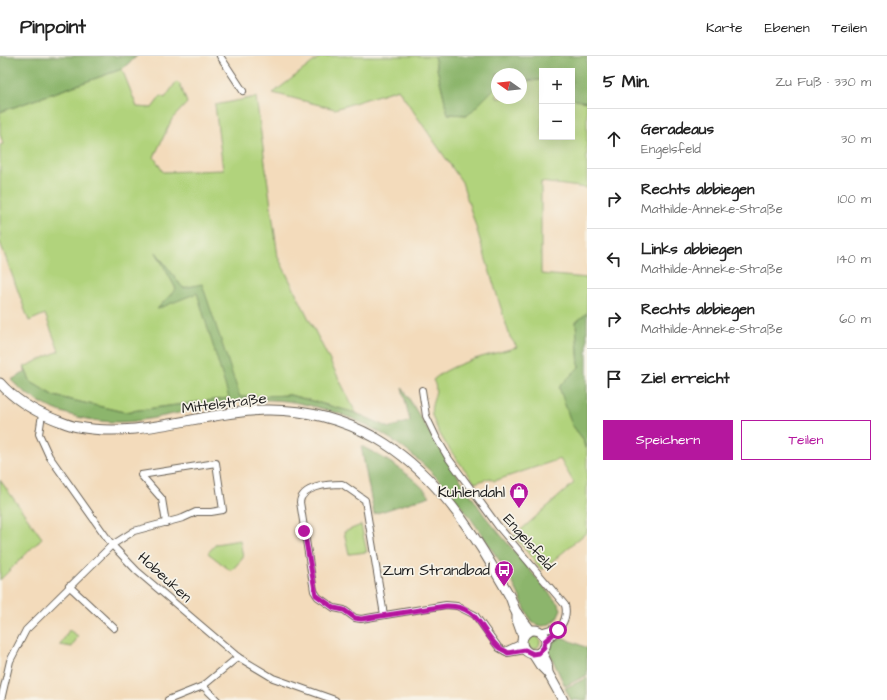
<!DOCTYPE html>
<html lang="de">
<meta charset="utf-8">
<style>
body{margin:0;font-family:"Architects Daughter",sans-serif;background:#f2f2f2;color:#222}
.controls{position:absolute;right:12px;top:12px;display:grid;overflow:hidden;border-radius:0px;box-shadow:0 4px 16px #0002}
.controls button{width:36px;height:36px;display:grid;place-items:center;padding:0;border:0;border-bottom:1px solid #e0e0e0;background:#fff;color:#222;font:20px sans-serif}
.compass{position:absolute;left:491px;top:12px;width:36px;height:36px;border-radius:50%;background:#fff;box-shadow:0 4px 16px #0002;rotate:285deg}
.stop{position:absolute;width:12px;height:12px;margin:-9px;border:3px solid #b5179e;border-radius:50%;background:#fff}
.stop.end{background:#b5179e;border-color:#fff;box-shadow:0 1px 4px #0008}
.list{margin:0;padding:0;list-style:none}
h2{display:flex;justify-content:space-between;align-items:center;height:52px;margin:0;padding:0 16px;font-size:17px}
h2 small{font-size:13px;font-weight:400;color:#767676}
.list li{display:grid;grid-template-columns:26px 1fr auto;gap:12px;align-items:center;box-sizing:border-box;height:60px;padding:0 16px;border-top:1px solid #e0e0e0}
.list b{display:block;font-size:15px;white-space:nowrap}
.list p{margin:0;font-size:13px;white-space:nowrap;color:#767676}
.list em{font-size:13px;font-style:normal;color:#767676}
.actions{display:flex;gap:8px;padding:12px 16px}
.actions a{flex:1;padding:9px 0;border:1px solid #b5179e;border-radius:0px;text-align:center;font-size:14px;color:#b5179e}
.actions .main{background:#b5179e;color:#fff}
.icon{flex:none;width:22px;height:22px;fill:none;stroke:currentColor;stroke-width:2;stroke-linecap:round;stroke-linejoin:round}
.map{position:relative;flex:none;width:587px;height:644px;overflow:hidden}
header{display:flex;align-items:center;gap:24px;box-sizing:border-box;height:56px;padding:0 20px;background:#fff;border-bottom:1px solid #e0e0e0}
header strong{font-size:19px}
nav{display:flex;gap:22px;margin-inline-start:auto;font-size:14px}
main{display:flex}
aside{flex:1;background:#fff}
.map>svg:first-child{display:block}
.green{fill:#b1d37c;stroke:#66784c}
.forest{fill:#8cb56c;stroke:#546844}
.lines{fill:none;stroke-linecap:round;stroke-linejoin:round}
.street-casing{stroke:#675f54;stroke-width:8}
.secondary-casing{stroke:#675f54;stroke-width:11}
.street{stroke:#fff;stroke-width:6}
.secondary{stroke:#fff;stroke-width:9}
.route{stroke:#b5179e;stroke-width:5}
.labels{text-anchor:middle;stroke-width:3.5;stroke-linejoin:round;paint-order:stroke}
.street-label{font-size:15px;fill:#1c1c1c;stroke:#f7f3e8}
.poi-label{font-size:15px;fill:#1c1c1c;stroke:#f7f3e8;text-anchor:end}
</style>
<header>
<strong>Pinpoint</strong>
<nav><a>Karte</a><a>Ebenen</a><a>Teilen</a></nav>
</header>
<main>
<div class="map">
<svg width="587" height="644" viewBox="0 0 587 644">
<rect width="100%" height="100%" fill="#f7f3e8"/>
<filter id="ink" filterUnits="userSpaceOnUse"><feTurbulence type="fractalNoise" baseFrequency=".025" numOctaves="2"/><feDisplacementMap in="SourceGraphic" scale="8" xChannelSelector="R" yChannelSelector="G"/><feConvolveMatrix kernelMatrix="1 2 1 2 8 2 1 2 1" color-interpolation-filters="sRGB"/></filter>
<filter id="wash" filterUnits="userSpaceOnUse"><feTurbulence type="fractalNoise" baseFrequency=".012" numOctaves="4" result="noise"/><feDisplacementMap in="SourceGraphic" scale="16" xChannelSelector="R" yChannelSelector="G"/><feGaussianBlur stdDeviation="0.9" result="paint"/><feColorMatrix in="noise" values="0 0 0 0 0 0 0 0 0 0 0 0 0 0 0 0 0 1.4 0 .05"/><feComposite in="paint" operator="in"/></filter>
<g filter="url(#wash)">
<rect width="100%" height="100%" fill="#f3dbbb"/>
<g class="green">
<path d="M321,0H434L448,58L468,59L497,30V42H521V25L542,24V81H572V41L575,44L587,46V132L541,126V218L587,222V257L576,267L579,311L572,369L583,383L585,391H587V476L542,514L514,480L574,427L560,403L494,425L490,422L475,427C460,406 439,384 432,359C429,345 441,337 433,324C453,306 491,299 517,291L510,281L462,126L398,33L335,53L273,37Z"/>
<polygon points="122,13 137,51 152,52 161,40 165,42 176,26 180,28 187,47 172,63 154,101 163,116 223,114 215,49 256,41 278,201 356,357 290,339 229,342 124,356 54,340 31,326 24,311 59,295 45,258 29,265 0,186 0,89 3,88 0,78 0,56"/>
<polygon points="0,424 42,482 0,524"/>
<polygon points="361,469 367,496 349,498 344,476"/>
<polygon points="240,484 243,502 231,515 208,497 216,488"/>
<polygon points="69,574 78,580 72,591 60,589"/>
<circle cx="533" cy="586" r="7"/>
</g>
<g class="forest">
<polygon points="0,0 137,0 122,13 0,56"/>
<polygon points="434,0 587,0 587,46 575,44 572,41 572,15 542,15 542,24 521,25 521,18 497,18 497,30 468,59 448,58"/>
<path d="M156,196L183,232L202,228L240,341L290,339L356,357L390,372L410,365L402,331L432,381L484,459L559,549L561,553L556,564C546,571 539,573 530,563C524,552 520,540 514,529C508,517 500,505 492,494C452,430 402,375 327,354C305,348 285,343 261,344C219,345 178,359 136,365C92,370 42,356 11,324L26,316L24,311L31,326L54,340L124,356L229,342L197,237L157,253L176,233Z"/>
<polygon points="587,257 587,391 585,392 583,383 572,369 559,331 579,311 576,266"/>
<path d="M361,390C387,403 411,418 430,440L374,458Z"/>
<polygon points="562,581 587,592 587,619 565,630 549,596 553,586"/>
<polygon points="587,622 587,644 571,644 565,632"/>
</g>
</g>
<g filter="url(#ink)">
<g class="lines">
<defs>
<g id="street">
<polyline points="220,0 243,35"/>
<path d="M422,334L426,360L436,381L449,403L498,470L565,549C569,564 558,577 545,585"/>
<polyline points="42,358 39,378 49,400 112,489 137,515 238,601 273,622 335,644"/>
<polyline points="69,530 114,572"/>
<path d="M384,559L365,444L342,428C329,428 302,430 300,446L314,535L318,541L334,552L344,554L355,562L361,563L446,549L457,550L475,559L499,592L508,597L525,594"/>
<polyline points="540,576 560,570"/>
<polyline points="505,595 522,587"/>
<polyline points="203,630 217,644"/>
<polyline points="1,644 10,605 26,574 112,489 134,475 183,462 196,456 211,456 223,454 216,407 141,419 162,443 166,467"/>
<polyline points="168,644 203,630 238,601"/>
</g>
<g id="secondary">
<path d="M0,327C14,343 34,355 54,363C62,366 70,370 78,371C141,383 202,356 264,354C304,353 342,363 376,382C428,412 465,463 494,513C499,522 504,530 509,539C512,544 513,551 516,556C521,563 526,567 530,574"/>
<polyline points="517,557 517,564 523,581"/>
<circle cx="534" cy="586" r="12"/>
<polyline points="541,595 547,607 548,617 563,644"/>
<polyline points="533,598 540,609 548,617"/>
</g>
</defs>
<use href="#street" class="street-casing"/>
<use href="#secondary" class="secondary-casing"/>
<use href="#street" class="street"/>
<use href="#secondary" class="secondary"/>
</g>
</g>
<g class="lines" filter="url(#ink)">
<path class="route" d="M304,475L316,539L334,552L344,554L355,562L361,563L446,550C478,549 479,572 497,590C501,594 505,594 508,597L525,594L533,598L539,597L544,591L545,585L558,574"/>
</g>
<defs>
<symbol id="shop-pin" viewBox="-11 -11 22 30"><path d="M0 17L-7.5 6A9.5 9.5 0 1 1 7.5 6Z" fill="#b5179e" stroke="#f7f3e8"/><path d="M-5-2.5h2.3a2.7 3.5 0 0 1 5.4 0H5L5.5 6h-11ZM-1.5-2.5h3a1.5 2.3 0 0 0-3 0Z" fill="#fff"/></symbol>
<symbol id="bus-pin" viewBox="-11 -11 22 30"><path d="M0 17L-7.5 6A9.5 9.5 0 1 1 7.5 6Z" fill="#b5179e" stroke="#f7f3e8"/><path d="M-5-6H5V4H4V6H2V4H-2V6H-4V4H-5ZM-3.5-4V0h7V-4ZM-3.5 1.2v1.5H-2V1.2ZM2 1.2v1.5H3.5V1.2Z" fill="#fff"/></symbol>
</defs>
<g fill-rule="evenodd">
<use href="#shop-pin" x="508" y="425" width="22" height="30"/>
<use href="#bus-pin" x="493" y="503" width="22" height="30"/>
</g>
<g class="labels">
<g class="street-label">
<text transform="translate(224 347) rotate(-7)" y="5">Mittelstraße</text>
<text transform="translate(529 486) rotate(49)" y="5">Engelsfeld</text>
<text transform="translate(165 521) rotate(42)" y="5">Hobeuken</text>
</g>
<g class="poi-label">
<text x="505" y="441">Kuhlendahl</text>
<text x="490" y="519">Zum Strandbad</text>
</g>
</g>
</svg>
<div class="controls">
<button>+</button>
<button>−</button>
</div>
<svg class="compass" viewBox="-18 -18 36 36"><path d="M0-13l5 13h-10z" fill="#e53935"/><path d="M0 13l5-13h-10z" fill="#767676"/></svg>
<div class="stop" style="left:558px;top:574px"></div>
<div class="stop end" style="left:304px;top:475px"></div>
</div>
<aside>
<h2>5 Min.<small>Zu Fuß · 330 m</small></h2>
<ul class="list">
<li><svg class="icon" aria-label="ahead" viewBox="0 0 24 24"><path d="M12 20V5M6 11l6-6 6 6"/></svg><div><b>Geradeaus</b><p>Engelsfeld</p></div><em>30 m</em></li>
<li><svg class="icon" aria-label="right" viewBox="0 0 24 24"><path d="M7 20v-9h11M14 6l5 5-5 5"/></svg><div><b>Rechts abbiegen</b><p>Mathilde-Anneke-Straße</p></div><em>100 m</em></li>
<li><svg class="icon" aria-label="left" viewBox="0 0 24 24"><path d="M17 20v-9H6M10 6l-5 5 5 5"/></svg><div><b>Links abbiegen</b><p>Mathilde-Anneke-Straße</p></div><em>140 m</em></li>
<li><svg class="icon" aria-label="right" viewBox="0 0 24 24"><path d="M7 20v-9h11M14 6l5 5-5 5"/></svg><div><b>Rechts abbiegen</b><p>Mathilde-Anneke-Straße</p></div><em>60 m</em></li>
<li><svg class="icon" aria-label="arrive" viewBox="0 0 24 24"><path d="M6 21V4h12l-3 4 3 4H6"/></svg><div><b>Ziel erreicht</b></div></li>
</ul>
<div class="actions"><a class="main">Speichern</a><a>Teilen</a></div>
</aside>
</main>
